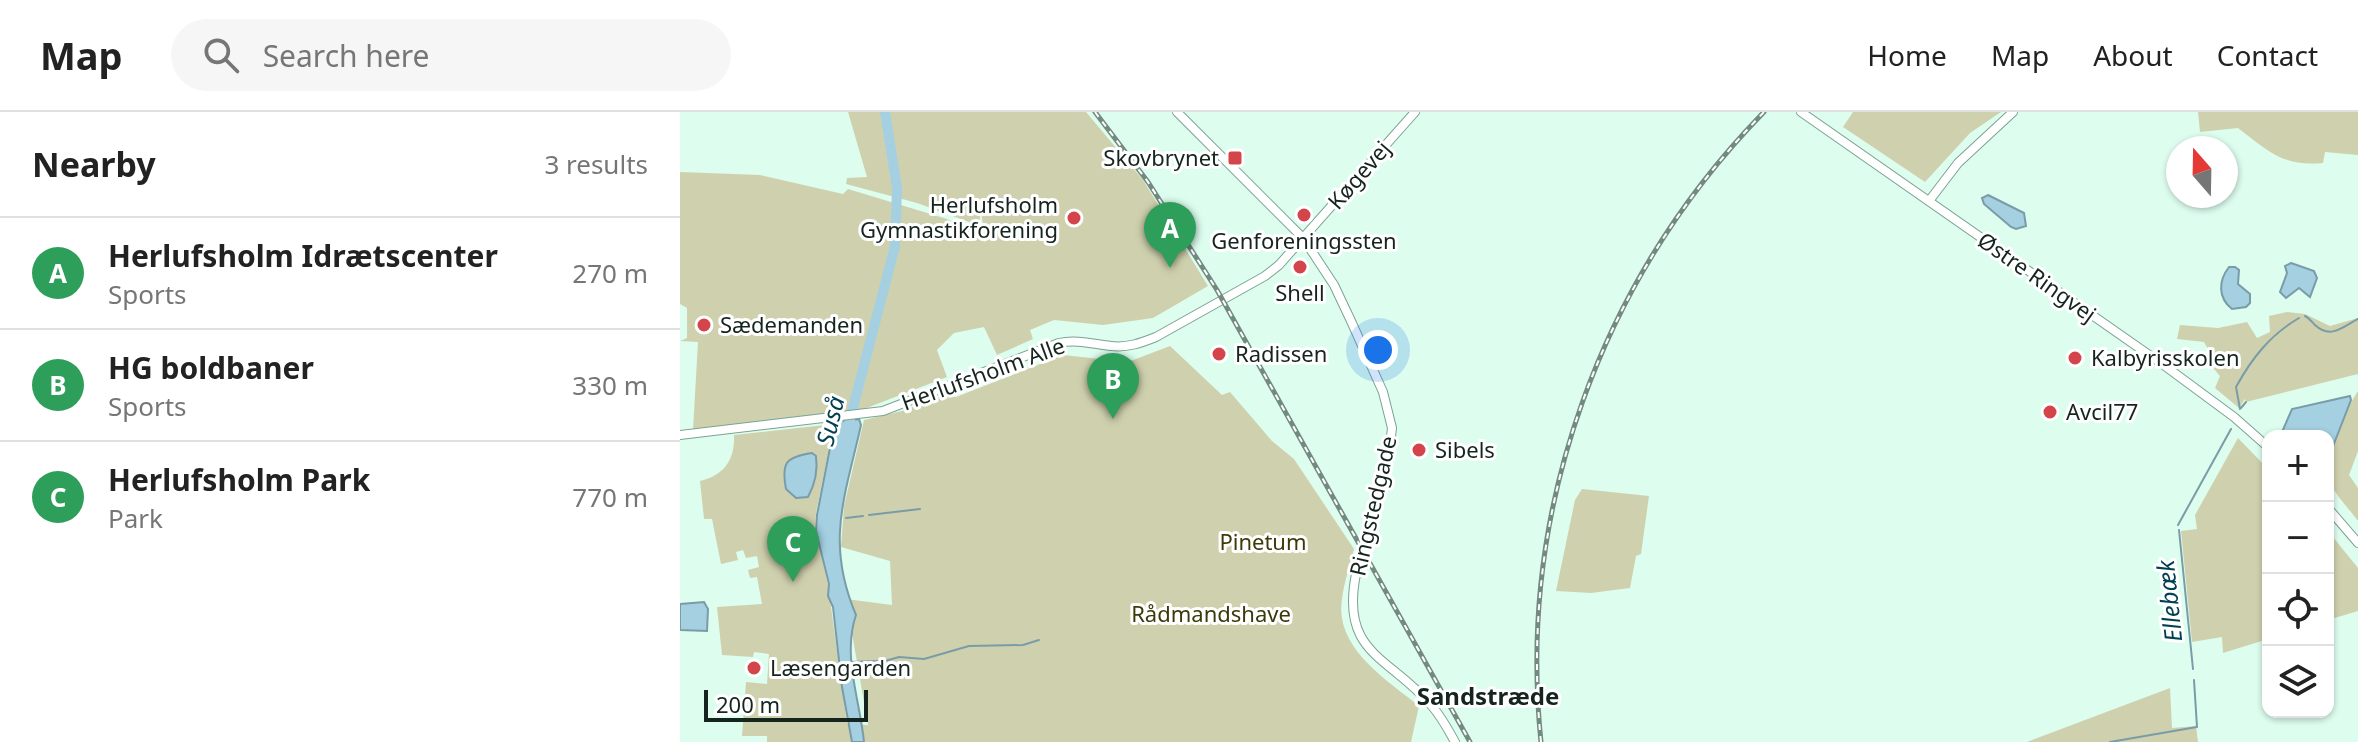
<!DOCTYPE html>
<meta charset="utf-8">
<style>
body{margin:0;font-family:"Noto Sans",sans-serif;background:#f6f6f6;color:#222}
.controls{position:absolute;right:24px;bottom:24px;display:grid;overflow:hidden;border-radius:16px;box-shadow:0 2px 6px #0004}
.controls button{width:72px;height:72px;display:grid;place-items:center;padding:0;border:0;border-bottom:2px solid #e0e0e0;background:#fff;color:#222;font:40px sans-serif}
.compass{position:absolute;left:1486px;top:24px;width:72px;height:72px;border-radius:50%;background:#fff;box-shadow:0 2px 6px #0004;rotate:340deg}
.scale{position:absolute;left:24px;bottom:20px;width:164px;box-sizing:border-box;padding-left:8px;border:4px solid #15241e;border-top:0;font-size:22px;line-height:28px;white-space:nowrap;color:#15241e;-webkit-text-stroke:6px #fff;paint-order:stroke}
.you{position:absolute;left:698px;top:238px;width:28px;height:28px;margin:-20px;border:6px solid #fff;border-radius:50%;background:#1a73e8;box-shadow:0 0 0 12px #1a73e833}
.badge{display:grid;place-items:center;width:52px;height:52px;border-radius:50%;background:#b45309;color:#fff;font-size:26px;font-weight:700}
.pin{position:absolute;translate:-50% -66px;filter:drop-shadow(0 2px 4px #0008)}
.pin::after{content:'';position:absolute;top:42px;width:28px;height:24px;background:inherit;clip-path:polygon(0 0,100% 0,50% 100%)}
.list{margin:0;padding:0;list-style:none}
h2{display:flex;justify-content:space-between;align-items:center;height:104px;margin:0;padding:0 32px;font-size:34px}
h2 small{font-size:26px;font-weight:400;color:#767676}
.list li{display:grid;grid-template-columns:52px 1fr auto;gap:24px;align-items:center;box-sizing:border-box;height:112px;padding:0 32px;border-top:2px solid #e0e0e0}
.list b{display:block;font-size:30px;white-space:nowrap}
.list p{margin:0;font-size:26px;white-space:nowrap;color:#767676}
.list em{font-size:26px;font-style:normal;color:#767676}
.icon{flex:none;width:44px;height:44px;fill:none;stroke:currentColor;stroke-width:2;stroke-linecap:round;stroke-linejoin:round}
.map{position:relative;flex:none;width:1678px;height:630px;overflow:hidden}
header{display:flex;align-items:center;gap:48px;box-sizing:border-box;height:112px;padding:0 40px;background:#fff;border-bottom:2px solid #e0e0e0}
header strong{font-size:38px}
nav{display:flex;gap:44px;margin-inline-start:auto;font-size:28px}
.search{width:560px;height:72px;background:#f6f6f6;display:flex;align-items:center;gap:20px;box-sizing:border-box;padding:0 28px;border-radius:44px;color:#767676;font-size:30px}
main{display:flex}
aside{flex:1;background:#fff}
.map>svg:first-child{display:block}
.green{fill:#cfd1ae}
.water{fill:#a4d0e2;stroke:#799ca7;stroke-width:2}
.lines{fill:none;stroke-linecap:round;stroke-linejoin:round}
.stream{stroke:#799ca7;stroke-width:2}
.river{stroke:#a4d0e2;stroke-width:10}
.tertiary-casing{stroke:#7ca292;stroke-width:10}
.tertiary{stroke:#fff;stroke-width:8}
.rail-casing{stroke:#738a80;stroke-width:5}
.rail{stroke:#fff;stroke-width:2;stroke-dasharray:6;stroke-linecap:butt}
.tertiary-bridge-casing{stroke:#7ca292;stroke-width:10;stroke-linecap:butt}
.tertiary-bridge{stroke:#fff;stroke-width:8}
.poi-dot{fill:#d4444b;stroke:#fff;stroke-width:3}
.labels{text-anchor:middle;stroke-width:6;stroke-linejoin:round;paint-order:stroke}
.poi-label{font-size:22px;fill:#15241e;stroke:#fff;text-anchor:start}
.street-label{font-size:22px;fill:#15241e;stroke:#fff}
.park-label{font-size:22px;fill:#3b3b0a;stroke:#fff}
.water-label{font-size:24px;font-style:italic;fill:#003f52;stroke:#fff}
.neighbourhood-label{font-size:24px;font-weight:bold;fill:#15241e;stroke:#fff}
</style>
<header>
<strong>Map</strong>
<div class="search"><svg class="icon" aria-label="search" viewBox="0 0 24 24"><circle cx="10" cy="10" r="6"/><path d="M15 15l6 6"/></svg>Search here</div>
<nav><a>Home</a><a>Map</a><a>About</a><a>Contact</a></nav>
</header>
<main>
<aside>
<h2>Nearby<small>3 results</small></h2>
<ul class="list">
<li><span class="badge" style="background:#2e9e5b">A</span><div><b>Herlufsholm Idrætscenter</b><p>Sports</p></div><em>270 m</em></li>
<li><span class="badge" style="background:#2e9e5b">B</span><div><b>HG boldbaner</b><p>Sports</p></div><em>330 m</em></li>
<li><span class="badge" style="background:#2e9e5b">C</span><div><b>Herlufsholm Park</b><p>Park</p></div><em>770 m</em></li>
</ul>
</aside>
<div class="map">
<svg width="1678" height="630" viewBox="0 0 1678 630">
<rect width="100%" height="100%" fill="#ddfdef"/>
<g class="green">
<polygon points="168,0 406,0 463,68 528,174 473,206 423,213 374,208 350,218 353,227 317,243 304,215 274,221 257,238 267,265 184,297 13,318 18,230 0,229 7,226 7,196 0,192 0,60 80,63 163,82 168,77 267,107 301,122 305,131 300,89 300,114 237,91 166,72 167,66 187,65"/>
<polygon points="1173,0 1321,0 1290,21 1245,70 1163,15"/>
<path d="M1518,0H1678V43L1645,40L1643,51C1603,55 1588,39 1558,16L1520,20Z"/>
<polygon points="1607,200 1625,202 1650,214 1678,206 1678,262 1566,290 1565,287 1559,296 1535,276 1540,264 1528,250 1530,241 1524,230 1497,227 1500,213 1538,216 1567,210 1577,226 1590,220 1589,204"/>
<path d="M490,234L542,283L550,280L592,329L614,347L674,437C670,453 664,470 662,487C654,536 707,568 739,594L731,630H87V624H62L66,570L87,572L89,542L74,540L73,545L42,543L37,495L82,492L77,465L70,466L68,458L79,455L77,444L66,446L63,438L56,440L58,448L41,452L32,407H24L20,369C45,363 55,347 54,323L154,312L136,401L135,414L148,473L167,612L188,613L166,487L212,493L210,449L161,435L164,394L184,308L222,299L265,283L276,285L383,243L448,250Z"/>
<path d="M1678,279V339L1669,363L1678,376V409C1670,398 1652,379 1648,367C1642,348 1667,295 1678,279Z"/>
<polygon points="1558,326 1588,357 1588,527 1543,541 1542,525 1512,530 1501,419 1517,417 1515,403"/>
<polygon points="902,377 969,384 961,442 956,444 950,476 911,481 876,479 895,388"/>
<polygon points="1648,419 1678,456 1678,499 1648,508"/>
<polygon points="1490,576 1492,616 1516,614 1518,630 1347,630"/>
</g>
<g class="water">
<polygon points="1308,83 1344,101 1346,114 1336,117 1331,115 1304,92 1302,86"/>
<polygon points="1611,151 1634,159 1637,166 1630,185 1619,176 1606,186 1600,180 1607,161 1605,154"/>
<path d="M1549,155H1555L1559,158L1558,172L1570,182V191L1566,195L1552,197C1538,186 1538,169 1549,155Z"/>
<polygon points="1670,284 1671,288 1648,347 1648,324 1605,324 1602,320 1612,297"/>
<path d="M179,307L181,313C165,385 145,430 176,503C162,544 180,588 184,630H172L162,575L153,495L148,484L149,472L136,419L137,403L155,310Z"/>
<path d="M132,341L136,344C138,358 135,372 128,385L116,386L106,377C101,350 106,345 132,341Z"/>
<polygon points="24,490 28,497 27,519 0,518 0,492"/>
</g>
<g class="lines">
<g class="stream">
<path d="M1625,204C1629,206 1632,210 1635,213C1651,228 1664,214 1678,207"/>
<polyline points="1561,296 1566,290"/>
<path d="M1560,297L1556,275C1572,246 1590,223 1619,206"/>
<polyline points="189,403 240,397"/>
<polyline points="166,406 183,404"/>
<polyline points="1498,413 1551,317"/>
<polyline points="1499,418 1513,557"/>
<polyline points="205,549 219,545 244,547 289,534 343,533 359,528"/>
<polyline points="170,550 201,549"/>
<polyline points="1430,630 1517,615 1514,568"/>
</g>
<polyline class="river" points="169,311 215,134 217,76 205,0"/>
<defs>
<g id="tertiary">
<polyline points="497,0 623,126 654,173 671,209 703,280 712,316 709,342 689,416"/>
<polyline points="1121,0 1485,254 1554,305 1588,335"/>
<polyline points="1249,89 1278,51 1333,0"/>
<path d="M0,323L203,299L379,231C396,227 413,232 431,234C447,236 461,231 476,225L585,164L599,153L735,0"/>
<polyline points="1648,396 1678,431"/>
<path d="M676,462C660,542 709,544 751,593C761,604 768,617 775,630"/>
</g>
</defs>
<use href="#tertiary" class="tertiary-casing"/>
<use href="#tertiary" class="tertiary"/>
<defs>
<g id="rail">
<polyline points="415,0 468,70 537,178 790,630"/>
<path d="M861,630C837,397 921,167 1084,0"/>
</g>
</defs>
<use href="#rail" class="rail-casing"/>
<use href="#rail" class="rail"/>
<defs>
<polyline id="tertiary-bridge" points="676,462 689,416"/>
</defs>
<use href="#tertiary-bridge" class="tertiary-bridge-casing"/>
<use href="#tertiary-bridge" class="tertiary-bridge"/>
</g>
<g class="poi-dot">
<rect x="547" y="38" width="16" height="16" rx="4"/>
<circle cx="624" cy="103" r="8"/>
<circle cx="394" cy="106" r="8"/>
<circle cx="620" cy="155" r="8"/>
<circle cx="24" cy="213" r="8"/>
<circle cx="539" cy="242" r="8"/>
<circle cx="1395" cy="246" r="8"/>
<circle cx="1370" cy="300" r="8"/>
<circle cx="739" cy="338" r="8"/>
<circle cx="74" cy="556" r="8"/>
</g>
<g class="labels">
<g class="poi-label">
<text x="539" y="54" text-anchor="end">Skovbrynet</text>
<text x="378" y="101" text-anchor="end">Herlufsholm<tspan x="378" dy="25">Gymnastikforening</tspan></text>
<text x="624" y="137" text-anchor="middle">Genforeningssten</text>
<text x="620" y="189" text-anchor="middle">Shell</text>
<text x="40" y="221">Sædemanden</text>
<text x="555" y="250">Radissen</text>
<text x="1411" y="254">Kalbyrisskolen</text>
<text x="1386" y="308">Avcil77</text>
<text x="755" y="346">Sibels</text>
<text x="90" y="564">Læsengarden</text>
</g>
<g class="street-label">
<text transform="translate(679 63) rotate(-49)" y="8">Køgevej</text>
<text transform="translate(1357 165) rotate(35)" y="8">Østre Ringvej</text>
<text transform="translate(303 262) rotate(-20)" y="8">Herlufsholm Alle</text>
<text transform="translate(693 394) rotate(-77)" y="8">Ringstedgade</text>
</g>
<g class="park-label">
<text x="583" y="438">Pinetum</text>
<text x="531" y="510">Rådmandshave</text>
</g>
<g class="water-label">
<text transform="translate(151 309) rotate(-76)" y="8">Suså</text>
<text transform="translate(1490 489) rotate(-96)" y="8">Ellebæk</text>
</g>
<g class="neighbourhood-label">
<text x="808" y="593">Sandstræde</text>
</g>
</g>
</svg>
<div class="controls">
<button>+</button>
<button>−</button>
<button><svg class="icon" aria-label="locate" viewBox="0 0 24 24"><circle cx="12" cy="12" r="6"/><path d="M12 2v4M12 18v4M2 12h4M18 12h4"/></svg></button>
<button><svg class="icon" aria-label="layers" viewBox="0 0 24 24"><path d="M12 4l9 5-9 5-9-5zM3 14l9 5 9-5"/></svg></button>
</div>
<svg class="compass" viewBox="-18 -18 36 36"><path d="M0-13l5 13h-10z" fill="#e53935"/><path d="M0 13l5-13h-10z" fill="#767676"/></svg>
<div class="scale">200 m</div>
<div class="you"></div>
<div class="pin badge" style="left:490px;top:156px;background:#2e9e5b">A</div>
<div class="pin badge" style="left:433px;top:307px;background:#2e9e5b">B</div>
<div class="pin badge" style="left:113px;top:470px;background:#2e9e5b">C</div>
</div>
</main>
